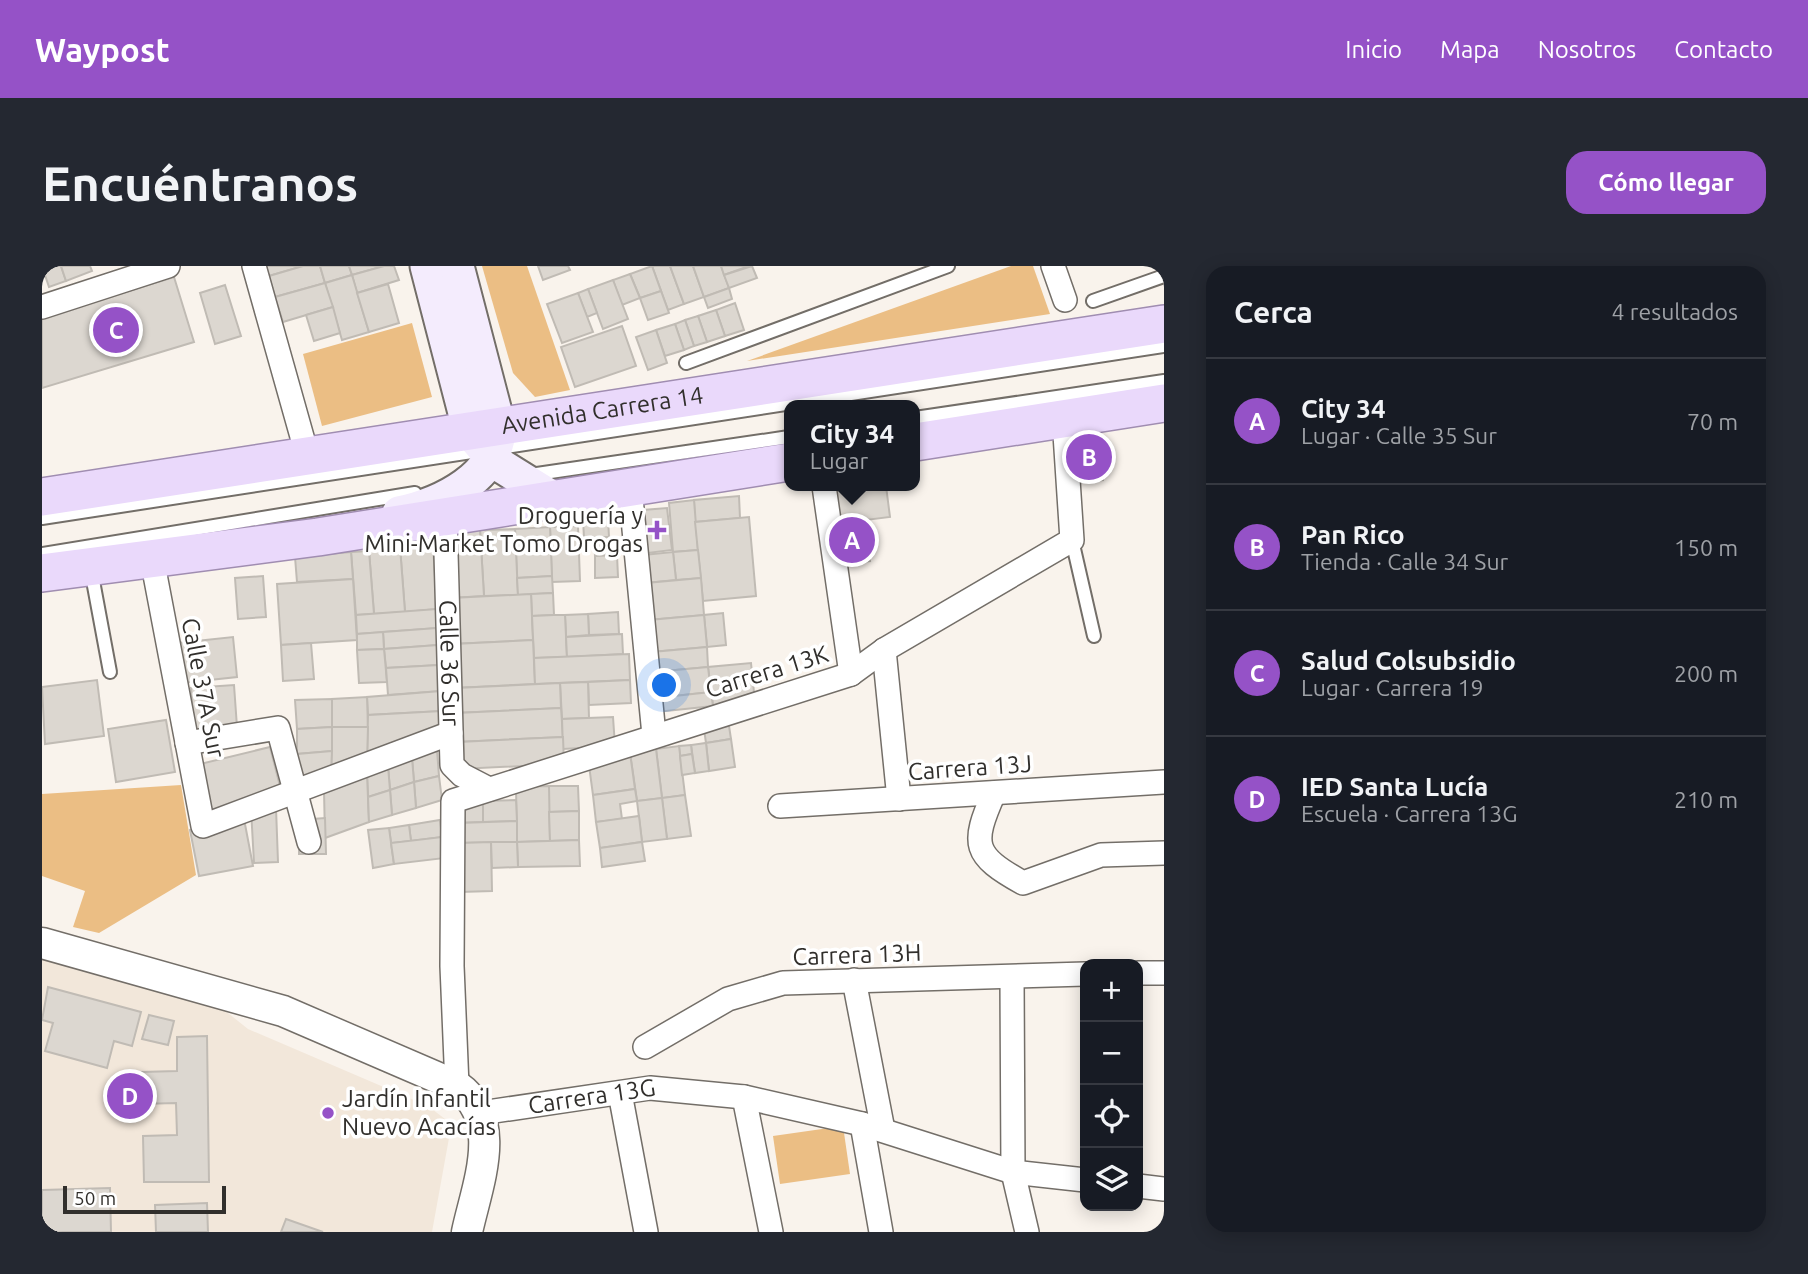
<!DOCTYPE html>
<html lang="es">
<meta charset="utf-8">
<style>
body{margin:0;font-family:Ubuntu,sans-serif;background:#242831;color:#f1f3f6}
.controls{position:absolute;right:21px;bottom:21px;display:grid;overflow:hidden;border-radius:14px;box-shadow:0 4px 18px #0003}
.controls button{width:63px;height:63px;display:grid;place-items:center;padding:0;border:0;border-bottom:2px solid #363941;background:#171b24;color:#f1f3f6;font:35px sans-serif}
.scale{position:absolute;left:21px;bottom:18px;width:163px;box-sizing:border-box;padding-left:7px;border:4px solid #312f2c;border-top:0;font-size:19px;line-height:24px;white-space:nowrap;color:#312f2c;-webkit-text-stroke:5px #fff;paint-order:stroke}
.you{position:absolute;left:623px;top:420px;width:24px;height:24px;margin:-18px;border:5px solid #fff;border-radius:50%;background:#1a73e8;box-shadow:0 0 0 10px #1a73e833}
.badge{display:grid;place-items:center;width:46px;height:46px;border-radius:50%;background:#9552c7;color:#fff;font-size:23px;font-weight:700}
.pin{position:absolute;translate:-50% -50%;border:4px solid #fff;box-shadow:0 2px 7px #0006}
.popup{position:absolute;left:742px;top:134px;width:136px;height:91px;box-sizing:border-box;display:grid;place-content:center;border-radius:14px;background:#171b24;filter:drop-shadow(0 2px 5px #0005);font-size:23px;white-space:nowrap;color:#9ea1a6}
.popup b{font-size:26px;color:#f1f3f6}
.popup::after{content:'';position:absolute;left:50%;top:100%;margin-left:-14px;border:14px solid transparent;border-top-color:#171b24}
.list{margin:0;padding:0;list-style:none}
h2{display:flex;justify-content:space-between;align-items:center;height:91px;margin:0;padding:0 28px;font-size:30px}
h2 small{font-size:23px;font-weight:400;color:#9ea1a6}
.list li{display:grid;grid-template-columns:46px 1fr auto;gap:21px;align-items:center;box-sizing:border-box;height:126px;padding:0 28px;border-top:2px solid #363941}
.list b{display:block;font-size:26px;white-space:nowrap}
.list p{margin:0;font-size:23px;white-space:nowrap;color:#9ea1a6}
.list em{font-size:23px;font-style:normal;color:#9ea1a6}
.icon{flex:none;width:38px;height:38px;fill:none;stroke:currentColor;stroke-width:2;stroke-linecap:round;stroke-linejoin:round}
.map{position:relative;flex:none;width:1122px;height:966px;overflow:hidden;border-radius:21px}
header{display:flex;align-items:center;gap:42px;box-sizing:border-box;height:98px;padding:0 35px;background:#9552c7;color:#fff}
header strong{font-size:33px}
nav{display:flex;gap:38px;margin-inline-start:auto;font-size:24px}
.intro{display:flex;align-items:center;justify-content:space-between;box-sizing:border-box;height:168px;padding:0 42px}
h1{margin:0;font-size:49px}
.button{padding:18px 32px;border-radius:21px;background:#9552c7;color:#fff;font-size:24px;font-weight:700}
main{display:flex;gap:42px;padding:0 42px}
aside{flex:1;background:#171b24;border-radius:21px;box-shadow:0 4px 18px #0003}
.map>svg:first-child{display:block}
.built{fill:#f2e7da}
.green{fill:#ebbe84}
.building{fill:#dcd7d0;stroke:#c0bbb4;stroke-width:2}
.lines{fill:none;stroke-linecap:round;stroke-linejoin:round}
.service-casing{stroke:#736e68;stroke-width:16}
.minor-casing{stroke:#736e68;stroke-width:26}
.tertiary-casing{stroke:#736e68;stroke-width:33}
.secondary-casing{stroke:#736e68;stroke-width:37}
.primary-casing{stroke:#a08db1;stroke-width:40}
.service{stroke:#fff;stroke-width:12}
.minor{stroke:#fff;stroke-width:23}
.tertiary{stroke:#fff;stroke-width:30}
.secondary{stroke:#f4ecfd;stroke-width:33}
.primary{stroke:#ead9fb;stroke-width:37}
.poi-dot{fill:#9552c7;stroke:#fff;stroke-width:2.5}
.labels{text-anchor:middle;stroke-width:7;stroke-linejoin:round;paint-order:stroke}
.street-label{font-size:24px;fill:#312f2c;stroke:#fff}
.poi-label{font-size:24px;fill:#312f2c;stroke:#fff;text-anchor:end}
</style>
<header>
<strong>Waypost</strong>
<nav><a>Inicio</a><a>Mapa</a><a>Nosotros</a><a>Contacto</a></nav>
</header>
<div class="intro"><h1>Encuéntranos</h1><a class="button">Cómo llegar</a></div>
<main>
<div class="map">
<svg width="1122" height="966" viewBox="0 0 1122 966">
<rect width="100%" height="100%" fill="#f9f3ec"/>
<polygon class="built" points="0,693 176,739 206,763 386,840 403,853 407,872 390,966 0,966"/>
<g class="green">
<polygon points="440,0 485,0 528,124 493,131 471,107"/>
<polygon points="969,0 991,0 1008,48 705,95"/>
<polygon points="370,57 390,131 280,160 261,88"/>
<polygon points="139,519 154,609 57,667 31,661 43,625 0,610 0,528"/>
<polygon points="801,860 808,908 738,918 731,870"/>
</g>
<g class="building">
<polygon points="0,0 19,0 24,15 7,21"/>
<polygon points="19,0 48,0 50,5 24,15"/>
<polygon points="224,0 261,0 227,10"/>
<polygon points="261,0 278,0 283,17 233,31 227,10"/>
<polygon points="278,0 307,0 310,9 283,17"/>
<polygon points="307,0 342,0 310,9"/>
<polygon points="342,0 352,0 357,14 315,27 310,9"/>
<polygon points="496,0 526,0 528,4 501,14"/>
<polygon points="610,0 628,0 642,38 626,44"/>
<polygon points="610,0 619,25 598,32 588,8"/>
<polygon points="628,0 651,0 662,31 642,38"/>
<polygon points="651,0 679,0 687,22 662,31"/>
<polygon points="679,0 707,0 682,9"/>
<polygon points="710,0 715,12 687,22 682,9"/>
<polygon points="588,8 598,32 580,39 571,14"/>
<polygon points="310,9 327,66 300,74 283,17"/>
<polygon points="132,11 152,76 0,122 0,52"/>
<polygon points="571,14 586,53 561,63 546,23"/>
<polygon points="283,17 291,41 241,56 233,31"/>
<polygon points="346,18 357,57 327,66 315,27"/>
<polygon points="183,19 199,70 173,78 158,27"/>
<polygon points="687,22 690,33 666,42 662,31"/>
<polygon points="546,23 555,47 545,51 536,27"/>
<polygon points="619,25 627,47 606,54 598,32"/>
<polygon points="536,27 551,66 520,77 505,38"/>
<polygon points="693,37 702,64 683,70 674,44"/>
<polygon points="291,41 298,67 272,75 264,49"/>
<polygon points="674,44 683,70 665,76 656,50"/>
<polygon points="656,50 665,76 652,80 643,54"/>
<polygon points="643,54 652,80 642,84 633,58"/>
<polygon points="633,58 642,84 623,90 614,64"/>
<polygon points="580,60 594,100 533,121 519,81"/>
<polygon points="614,64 625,97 606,104 594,71"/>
<polygon points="1056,166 1061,214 1039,216 1034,169"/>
<polygon points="821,220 844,220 848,251 823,254 828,295 797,298 788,224"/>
<polygon points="697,230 698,252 653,256 652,234"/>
<polygon points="652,234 656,284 631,286 627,237"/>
<polygon points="625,242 630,284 606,287 601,244"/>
<polygon points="707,251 714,330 661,335 653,256"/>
<polygon points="566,252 567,271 542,272 541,253"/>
<polygon points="536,260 538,315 510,316 508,261"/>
<polygon points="508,261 510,310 475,312 473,263"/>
<polygon points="473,263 476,329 442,330 438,264"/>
<polygon points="438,264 442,330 409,332 406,266"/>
<polygon points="567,271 575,271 575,289 553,290 552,272"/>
<polygon points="391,279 395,343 363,346 358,281"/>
<polygon points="358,281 363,346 332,348 327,285"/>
<polygon points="656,284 659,312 634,314 631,286"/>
<polygon points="327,285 332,348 314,349 309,286"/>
<polygon points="309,286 311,313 255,316 253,291"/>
<polygon points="631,286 634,314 604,317 601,289"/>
<polygon points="575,289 576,311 553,312 553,290"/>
<polygon points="221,310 224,351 196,353 193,312"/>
<polygon points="510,310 511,327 476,329 475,312"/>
<polygon points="659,312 662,349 607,354 604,317"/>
<polygon points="311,313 315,374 239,379 235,318"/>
<polygon points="511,327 512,349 490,350 489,328"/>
<polygon points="489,328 491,374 411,378 409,332"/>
<polygon points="395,343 396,362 315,368 314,349"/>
<polygon points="576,346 577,368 547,369 546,348"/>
<polygon points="681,347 684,379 665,381 662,349"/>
<polygon points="546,348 547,369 524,371 523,349"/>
<polygon points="512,349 523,349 525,391 492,392 490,350"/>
<polygon points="662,349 665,381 610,386 607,354"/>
<polygon points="395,362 396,379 342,383 341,366"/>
<polygon points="341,366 342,383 315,384 315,368"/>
<polygon points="580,368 581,388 525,391 524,371"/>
<polygon points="191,371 195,411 140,417 136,377"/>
<polygon points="491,374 493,418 413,422 411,378"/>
<polygon points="269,377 272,413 241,415 239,379"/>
<polygon points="396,379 397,399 344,402 342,383"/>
<polygon points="665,381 666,401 612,406 610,386"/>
<polygon points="342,383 345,416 317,417 315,384"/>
<polygon points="587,388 588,414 493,418 492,392"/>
<polygon points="709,397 713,436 671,440 666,401"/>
<polygon points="397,399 399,425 346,429 344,402"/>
<polygon points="666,401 669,426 614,432 612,406"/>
<polygon points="55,414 62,470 3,478 0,421"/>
<polygon points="588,414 589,437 547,439 546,416"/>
<polygon points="546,416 547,452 520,453 518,417"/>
<polygon points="518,417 519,442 414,447 413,422"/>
<polygon points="192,419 195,461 152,464 149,422"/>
<polygon points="399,425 400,445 326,449 325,431"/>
<polygon points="669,426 671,440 615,446 614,432"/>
<polygon points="325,431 326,461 290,461 290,433"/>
<polygon points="290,433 290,461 255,463 253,434"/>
<polygon points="519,442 521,471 416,476 414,447"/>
<polygon points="400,445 398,470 325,495 326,449"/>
<polygon points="571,451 573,480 521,483 520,453"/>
<polygon points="124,454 133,506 74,516 66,463"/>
<polygon points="687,460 689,473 664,477 662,463"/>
<polygon points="290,461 326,461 325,495 289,508"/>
<polygon points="290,461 290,485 255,488 255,463"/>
<polygon points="521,471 522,498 417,503 416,476"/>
<polygon points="689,473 693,501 667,505 664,477"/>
<polygon points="664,477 667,505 653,507 649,479"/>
<polygon points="649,479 650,488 638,490 637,480"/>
<polygon points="637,480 643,529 620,532 614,483"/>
<polygon points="228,481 240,528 162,547 150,500"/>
<polygon points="614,483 620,532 595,535 588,487"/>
<polygon points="395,484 397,510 372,516 370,492"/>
<polygon points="290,485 289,508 255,519 255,488"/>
<polygon points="588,487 593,523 551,529 546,492"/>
<polygon points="650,488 653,507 640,509 638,490"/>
<polygon points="370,492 372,516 348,524 346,500"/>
<polygon points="346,500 348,524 326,531 325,508"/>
<polygon points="325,508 327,556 283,572 282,524"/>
<polygon points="397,510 400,534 374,542 372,516"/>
<polygon points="372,516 374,542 350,549 348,524"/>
<polygon points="507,520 536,520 537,545 507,546"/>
<polygon points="507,520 508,575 475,576 474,521"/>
<polygon points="593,523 595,535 578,538 580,553 554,556 551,529"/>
<polygon points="348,524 350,549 327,556 326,531"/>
<polygon points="643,529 649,570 625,573 620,532"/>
<polygon points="620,532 625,573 600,576 595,535"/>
<polygon points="474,534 475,555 441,556 441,535"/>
<polygon points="416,535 441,535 441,556 416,557"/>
<polygon points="234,542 236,596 212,597 209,543"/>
<polygon points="537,545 537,574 508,575 507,546"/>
<polygon points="597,550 600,576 558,582 554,556"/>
<polygon points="283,552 284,588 257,588 257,578 270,553"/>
<polygon points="202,553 211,600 157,610 148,564"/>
<polygon points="398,554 400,571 369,575 367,559"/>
<polygon points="475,555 475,576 417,577 416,557"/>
<polygon points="367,559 369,575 349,577 347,562"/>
<polygon points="347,562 352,598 331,602 326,564"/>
<polygon points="400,571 403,592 352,598 349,577"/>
<polygon points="537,574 538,600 476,601 475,576"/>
<polygon points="449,576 450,625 418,626 417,577"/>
<polygon points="449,576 475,576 476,601 450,602"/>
<polygon points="600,576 603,595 560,601 558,582"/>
<polygon points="6,721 99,746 90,780 72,775 65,802 3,785 11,757 0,754"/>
<polygon points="107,749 132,755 126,779 100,773"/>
<polygon points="165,770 167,916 102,916 101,870 135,869 134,837 99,838 99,806 135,805 135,771"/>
<polygon points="68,922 69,966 0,966 0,924"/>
<polygon points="165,937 166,966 114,966 113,939"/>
<polygon points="244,953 281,966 239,966"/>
</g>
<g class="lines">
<defs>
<g id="service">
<polyline points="1051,35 1122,10"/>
<polyline points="644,97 906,0"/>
<polyline points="873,152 1122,115"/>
<polyline points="488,209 747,171"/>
<polyline points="0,252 1122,80"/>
<polyline points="1030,274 1052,370"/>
<polyline points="0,288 373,227"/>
<polyline points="49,304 68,406"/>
</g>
<g id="minor">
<polyline points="212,0 266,192"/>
<polyline points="1011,0 1023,34"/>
<polyline points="0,41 126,0"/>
<polyline points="782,220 809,408"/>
<polyline points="588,222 612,469"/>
<path id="s1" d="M403,252L410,499L420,509L447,523"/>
<polyline points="110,293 161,560 409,467"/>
<polyline points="842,384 857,533"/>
<polyline points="145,477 236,462 267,576"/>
<path d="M952,527C929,579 931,589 981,617L1059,589L1122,587"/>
<polyline points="738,540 1122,516"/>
<polyline points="1096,707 1122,707"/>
<polyline points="970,711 971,906 985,966"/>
<polyline points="812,714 841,864"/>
<polyline points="603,781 686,733 741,717 1043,708"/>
<polyline points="415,820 410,700 411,535 809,408 842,384 1030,274 1022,153"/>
<polyline points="578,827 604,966"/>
<polyline points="702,831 729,966"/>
<path id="s2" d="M439,847L608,822L702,831L820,858L971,906L1043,914"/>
<polyline points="820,858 839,966"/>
<polyline points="1096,920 1122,923"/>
</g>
<path id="tertiary" d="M0,677L241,745L415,820C463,854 435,919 425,966"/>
<g id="secondary">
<polyline points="385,0 428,166 453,196 514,234"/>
<path d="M357,247C399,238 457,211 457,161L415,0"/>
</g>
<g id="primary">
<polyline points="873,176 1122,137"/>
<path id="s3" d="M0,231L1122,58"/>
<polyline points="0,307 276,271 747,196"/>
</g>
</defs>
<use href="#service" class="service-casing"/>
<use href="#minor" class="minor-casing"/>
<use href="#tertiary" class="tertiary-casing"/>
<use href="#secondary" class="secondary-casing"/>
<use href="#primary" class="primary-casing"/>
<use href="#service" class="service"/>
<use href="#minor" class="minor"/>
<use href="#tertiary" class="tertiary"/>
<use href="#secondary" class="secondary"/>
<use href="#primary" class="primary"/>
</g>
<g class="poi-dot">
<path d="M611.5 253.5h7v7h7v7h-7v7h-7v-7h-7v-7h7z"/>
<circle cx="286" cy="847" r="7"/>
</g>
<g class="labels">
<g class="street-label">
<text dy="8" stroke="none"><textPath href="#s3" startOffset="567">Avenida Carrera 14</textPath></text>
<text dy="8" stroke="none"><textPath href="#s1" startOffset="145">Calle 36 Sur</textPath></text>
<text transform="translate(725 406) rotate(-17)" y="8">Carrera 13K</text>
<text transform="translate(161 422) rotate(79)" y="8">Calle 37A Sur</text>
<text transform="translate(928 502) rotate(-4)" y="8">Carrera 13J</text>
<text transform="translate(815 689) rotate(-2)" y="8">Carrera 13H</text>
<text dy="8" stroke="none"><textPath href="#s2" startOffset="112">Carrera 13G</textPath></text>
</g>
<g class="poi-label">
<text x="601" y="258">Droguería y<tspan x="601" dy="28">Mini-Market Tomo Drogas</tspan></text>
<text x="300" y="841" text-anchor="start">Jardín Infantil<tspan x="300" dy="28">Nuevo Acacías</tspan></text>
</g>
</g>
</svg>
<div class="controls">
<button>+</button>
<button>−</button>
<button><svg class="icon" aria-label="locate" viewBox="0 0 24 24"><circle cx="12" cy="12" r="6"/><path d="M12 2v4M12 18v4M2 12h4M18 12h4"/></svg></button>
<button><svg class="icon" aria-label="layers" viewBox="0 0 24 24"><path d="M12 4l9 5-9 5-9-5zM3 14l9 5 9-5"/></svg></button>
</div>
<div class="scale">50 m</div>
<div class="you"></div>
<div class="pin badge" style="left:810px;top:274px">A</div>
<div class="popup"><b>City 34</b>Lugar</div>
<div class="pin badge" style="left:1047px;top:191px">B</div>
<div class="pin badge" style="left:74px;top:64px">C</div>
<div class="pin badge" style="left:88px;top:830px">D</div>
</div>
<aside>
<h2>Cerca<small>4 resultados</small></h2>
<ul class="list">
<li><span class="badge">A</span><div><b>City 34</b><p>Lugar · Calle 35 Sur</p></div><em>70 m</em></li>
<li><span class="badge">B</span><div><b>Pan Rico</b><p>Tienda · Calle 34 Sur</p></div><em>150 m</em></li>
<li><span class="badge">C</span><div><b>Salud Colsubsidio</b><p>Lugar · Carrera 19</p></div><em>200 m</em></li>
<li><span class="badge">D</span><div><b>IED Santa Lucía</b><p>Escuela · Carrera 13G</p></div><em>210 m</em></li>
</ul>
</aside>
</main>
